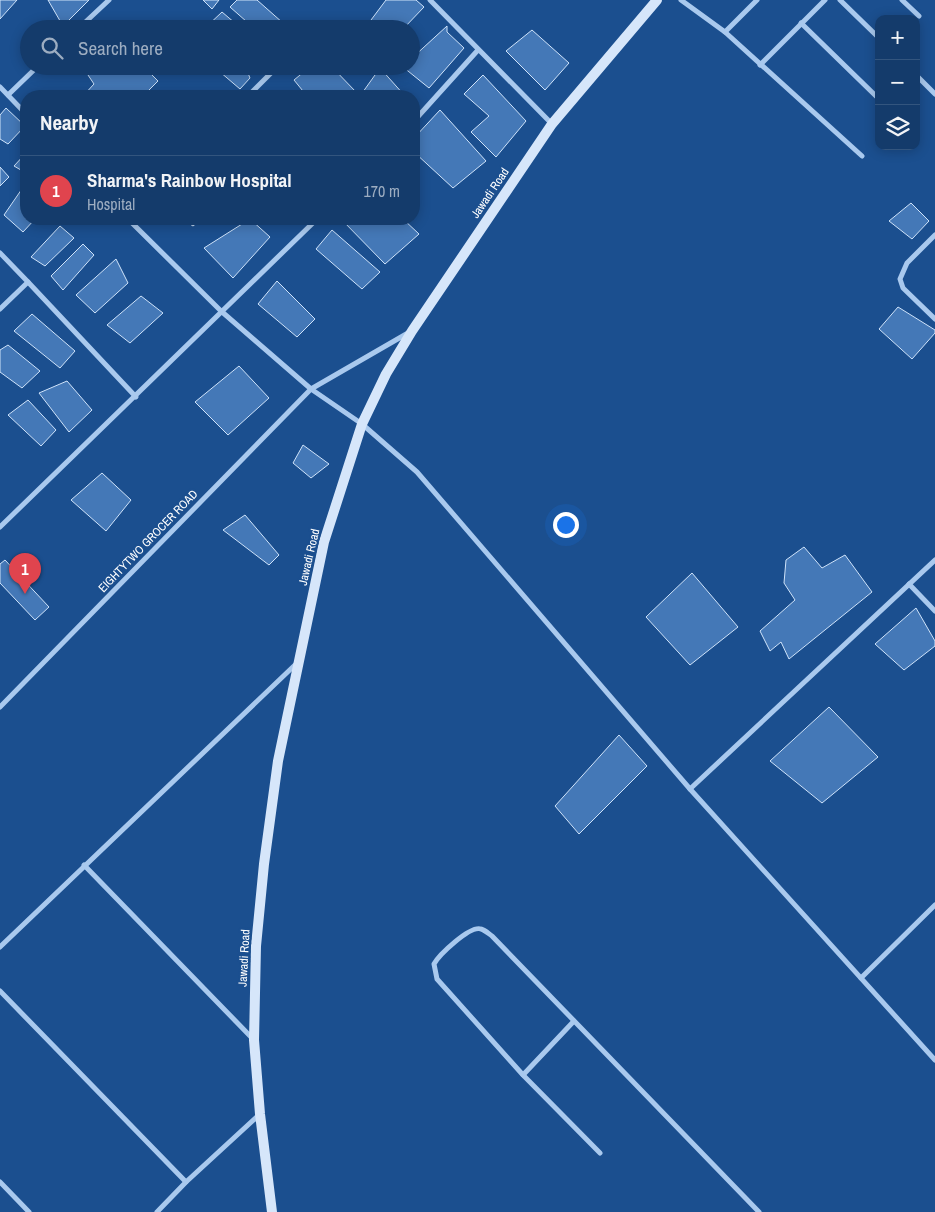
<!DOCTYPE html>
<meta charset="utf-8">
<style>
body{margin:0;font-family:"Archivo Narrow",sans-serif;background:#214673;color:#f1f3f6}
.controls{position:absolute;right:15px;top:15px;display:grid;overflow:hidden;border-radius:10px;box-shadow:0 2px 12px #0003}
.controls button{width:45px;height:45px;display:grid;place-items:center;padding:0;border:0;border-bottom:1px solid #33557e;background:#143b6b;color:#f1f3f6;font:25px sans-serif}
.you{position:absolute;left:565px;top:524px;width:18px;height:18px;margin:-12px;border:4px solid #fff;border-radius:50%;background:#1a73e8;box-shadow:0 0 0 8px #1a73e833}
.badge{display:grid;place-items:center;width:32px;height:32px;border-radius:50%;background:#ea580c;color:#fff;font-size:16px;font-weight:700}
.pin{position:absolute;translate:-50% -41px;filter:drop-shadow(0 1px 2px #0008)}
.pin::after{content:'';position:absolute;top:26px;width:18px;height:15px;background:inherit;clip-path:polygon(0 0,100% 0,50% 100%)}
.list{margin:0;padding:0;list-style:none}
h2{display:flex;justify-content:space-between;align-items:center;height:65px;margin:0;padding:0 20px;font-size:21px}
h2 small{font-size:16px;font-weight:400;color:#9dadc1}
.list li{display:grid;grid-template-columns:32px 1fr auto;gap:15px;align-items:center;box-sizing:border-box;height:70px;padding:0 20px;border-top:1px solid #33557e}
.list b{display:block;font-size:19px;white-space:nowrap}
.list p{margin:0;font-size:16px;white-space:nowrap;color:#9dadc1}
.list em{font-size:16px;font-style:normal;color:#9dadc1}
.icon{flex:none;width:28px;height:28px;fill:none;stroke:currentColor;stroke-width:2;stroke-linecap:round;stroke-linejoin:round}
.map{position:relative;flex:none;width:935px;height:1212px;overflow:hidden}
.search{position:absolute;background:#143b6b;box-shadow:0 2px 12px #0003;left:20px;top:20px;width:400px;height:55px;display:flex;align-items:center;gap:12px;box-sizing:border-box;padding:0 18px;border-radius:28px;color:#9dadc1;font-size:19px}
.panel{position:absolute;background:#143b6b;box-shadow:0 2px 12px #0003;left:20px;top:90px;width:400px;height:135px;border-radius:20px}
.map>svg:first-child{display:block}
.building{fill:#4478b7;stroke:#cfe3fa}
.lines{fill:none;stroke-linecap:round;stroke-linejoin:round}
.street{stroke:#a9c9ee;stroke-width:5}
.secondary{stroke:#d6e6fa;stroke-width:10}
.labels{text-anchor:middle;stroke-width:4.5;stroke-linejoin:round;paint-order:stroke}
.street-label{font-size:12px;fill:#fff;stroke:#1b4f8f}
</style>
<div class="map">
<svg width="935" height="1212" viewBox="0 0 935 1212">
<rect width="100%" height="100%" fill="#1b4f8f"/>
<g class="building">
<polygon points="0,0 17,0 0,19"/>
<polygon points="48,0 89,0 63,26"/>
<polygon points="203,0 219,0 212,9"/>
<polygon points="237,0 257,0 283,23 278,29 255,29 230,7"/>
<polygon points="386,0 416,0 424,7 403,29 373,29 368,24"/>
<polygon points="222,12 242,29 204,29"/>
<polygon points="447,26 447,32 464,48 429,88 403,67 411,66 411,59"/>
<polygon points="532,30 569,63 545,90 506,51"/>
<polygon points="82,66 143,66 158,81 143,96 83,96 94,84"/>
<polygon points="213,66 245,66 250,78 240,89"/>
<polygon points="311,66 331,66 356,92 351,96 307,96 294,80"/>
<polygon points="380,68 405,96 360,96"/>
<polygon points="483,75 526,121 496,157 471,132 489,116 464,94"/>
<polygon points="6,108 25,126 8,144 0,139 0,115"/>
<polygon points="440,110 486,161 453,188 414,152 414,138"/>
<polygon points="26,153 26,173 14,166"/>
<polygon points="0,167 9,177 0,186"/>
<polygon points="26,183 26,219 35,219 23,232 4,215"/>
<polygon points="911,203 929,221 912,239 889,221"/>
<polygon points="182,219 202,219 193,226"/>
<polygon points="250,219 270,237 233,278 204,248"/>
<polygon points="341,219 403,219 419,234 385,264"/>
<polygon points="60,226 74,238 45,266 31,257"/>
<polygon points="332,230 380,272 362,289 316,249"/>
<polygon points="83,244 94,255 63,290 51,276"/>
<polygon points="116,259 128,283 95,313 76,295"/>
<polygon points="277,281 315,319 297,337 258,304"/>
<polygon points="141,296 163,313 130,343 107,325"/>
<polygon points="898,307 935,330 935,333 912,359 879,329"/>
<polygon points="32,314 75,351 60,368 14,331"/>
<polygon points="8,345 40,371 22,388 0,372 0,350"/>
<polygon points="239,366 269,398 228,435 195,402"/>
<polygon points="67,381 92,410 69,432 39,393"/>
<polygon points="28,400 56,430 41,446 8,415"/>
<polygon points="303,445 329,464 311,478 293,463"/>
<polygon points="102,473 131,500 106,531 71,500"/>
<polygon points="245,515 279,555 269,565 223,530"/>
<polygon points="804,547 822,568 845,555 872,592 789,659 781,642 770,651 760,631 795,600 784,583 786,560"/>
<polygon points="5,560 49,607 35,620 0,583 0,564"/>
<polygon points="692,573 738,627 690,665 646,617"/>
<polygon points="916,608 935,641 935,646 904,670 875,644"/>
<polygon points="829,707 878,757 822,803 770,761"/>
<polygon points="619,735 647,766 579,834 555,806"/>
</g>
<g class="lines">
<g class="street">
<polyline points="430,0 552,124"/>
<polyline points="681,0 725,32 757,0"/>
<polyline points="840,0 879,38"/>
<polyline points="902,0 919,16"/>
<polyline points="801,23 879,99"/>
<polyline points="78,29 109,0"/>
<polyline points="725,32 862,156"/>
<polyline points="760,65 825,0"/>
<polyline points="916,75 935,94"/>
<polyline points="0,87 26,114"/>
<polyline points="8,95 38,66"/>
<polyline points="248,96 278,66"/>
<polyline points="414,121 478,50"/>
<polyline points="128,219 221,311 311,389 362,424 417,472 690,789 935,560"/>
<polyline points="935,235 907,263 900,279 903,288 935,319"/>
<polyline points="0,253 28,282 0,309"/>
<polyline points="28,282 136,397"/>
<polyline points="0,527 317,219"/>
<polyline points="909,584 935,611"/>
<polyline points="0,707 311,389 408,333"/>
<polyline points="690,789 935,1060"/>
<polyline points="84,865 253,1039"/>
<polyline points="0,947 296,664"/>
<polyline points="861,978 935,905"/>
<polyline points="0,991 186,1182 260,1114"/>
<polyline points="523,1075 574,1021"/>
<path d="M600,1153L523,1075L437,979L434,964C439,955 470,925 481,929C485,930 489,934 492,936L759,1212"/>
<polyline points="0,1182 29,1212"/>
<polyline points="157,1212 186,1182"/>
</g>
<polyline class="secondary" points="272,1212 260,1114 254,1040 256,946 264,864 278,761 324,542 362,424 386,374 412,331 552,124 657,0"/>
</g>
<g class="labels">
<g class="street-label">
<text transform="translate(490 193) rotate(-56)" y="4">Jawadi Road</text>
<text transform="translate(148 541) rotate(-46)" y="4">EIGHTYTWO GROCER ROAD</text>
<text transform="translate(309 557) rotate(-77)" y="4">Jawadi Road</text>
<text transform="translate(244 958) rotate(-87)" y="4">Jawadi Road</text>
</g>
</g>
</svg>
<div class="controls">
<button>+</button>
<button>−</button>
<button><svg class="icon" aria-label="layers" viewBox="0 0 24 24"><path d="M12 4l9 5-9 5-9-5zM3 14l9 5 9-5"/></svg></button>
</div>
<div class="you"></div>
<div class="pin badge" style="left:25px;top:594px;background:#e0444e">1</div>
<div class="search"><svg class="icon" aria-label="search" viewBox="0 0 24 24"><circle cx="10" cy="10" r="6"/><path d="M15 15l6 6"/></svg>Search here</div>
<section class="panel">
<h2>Nearby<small></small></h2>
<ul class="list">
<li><span class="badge" style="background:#e0444e">1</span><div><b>Sharma's Rainbow Hospital</b><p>Hospital</p></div><em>170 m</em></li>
</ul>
</section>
</div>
